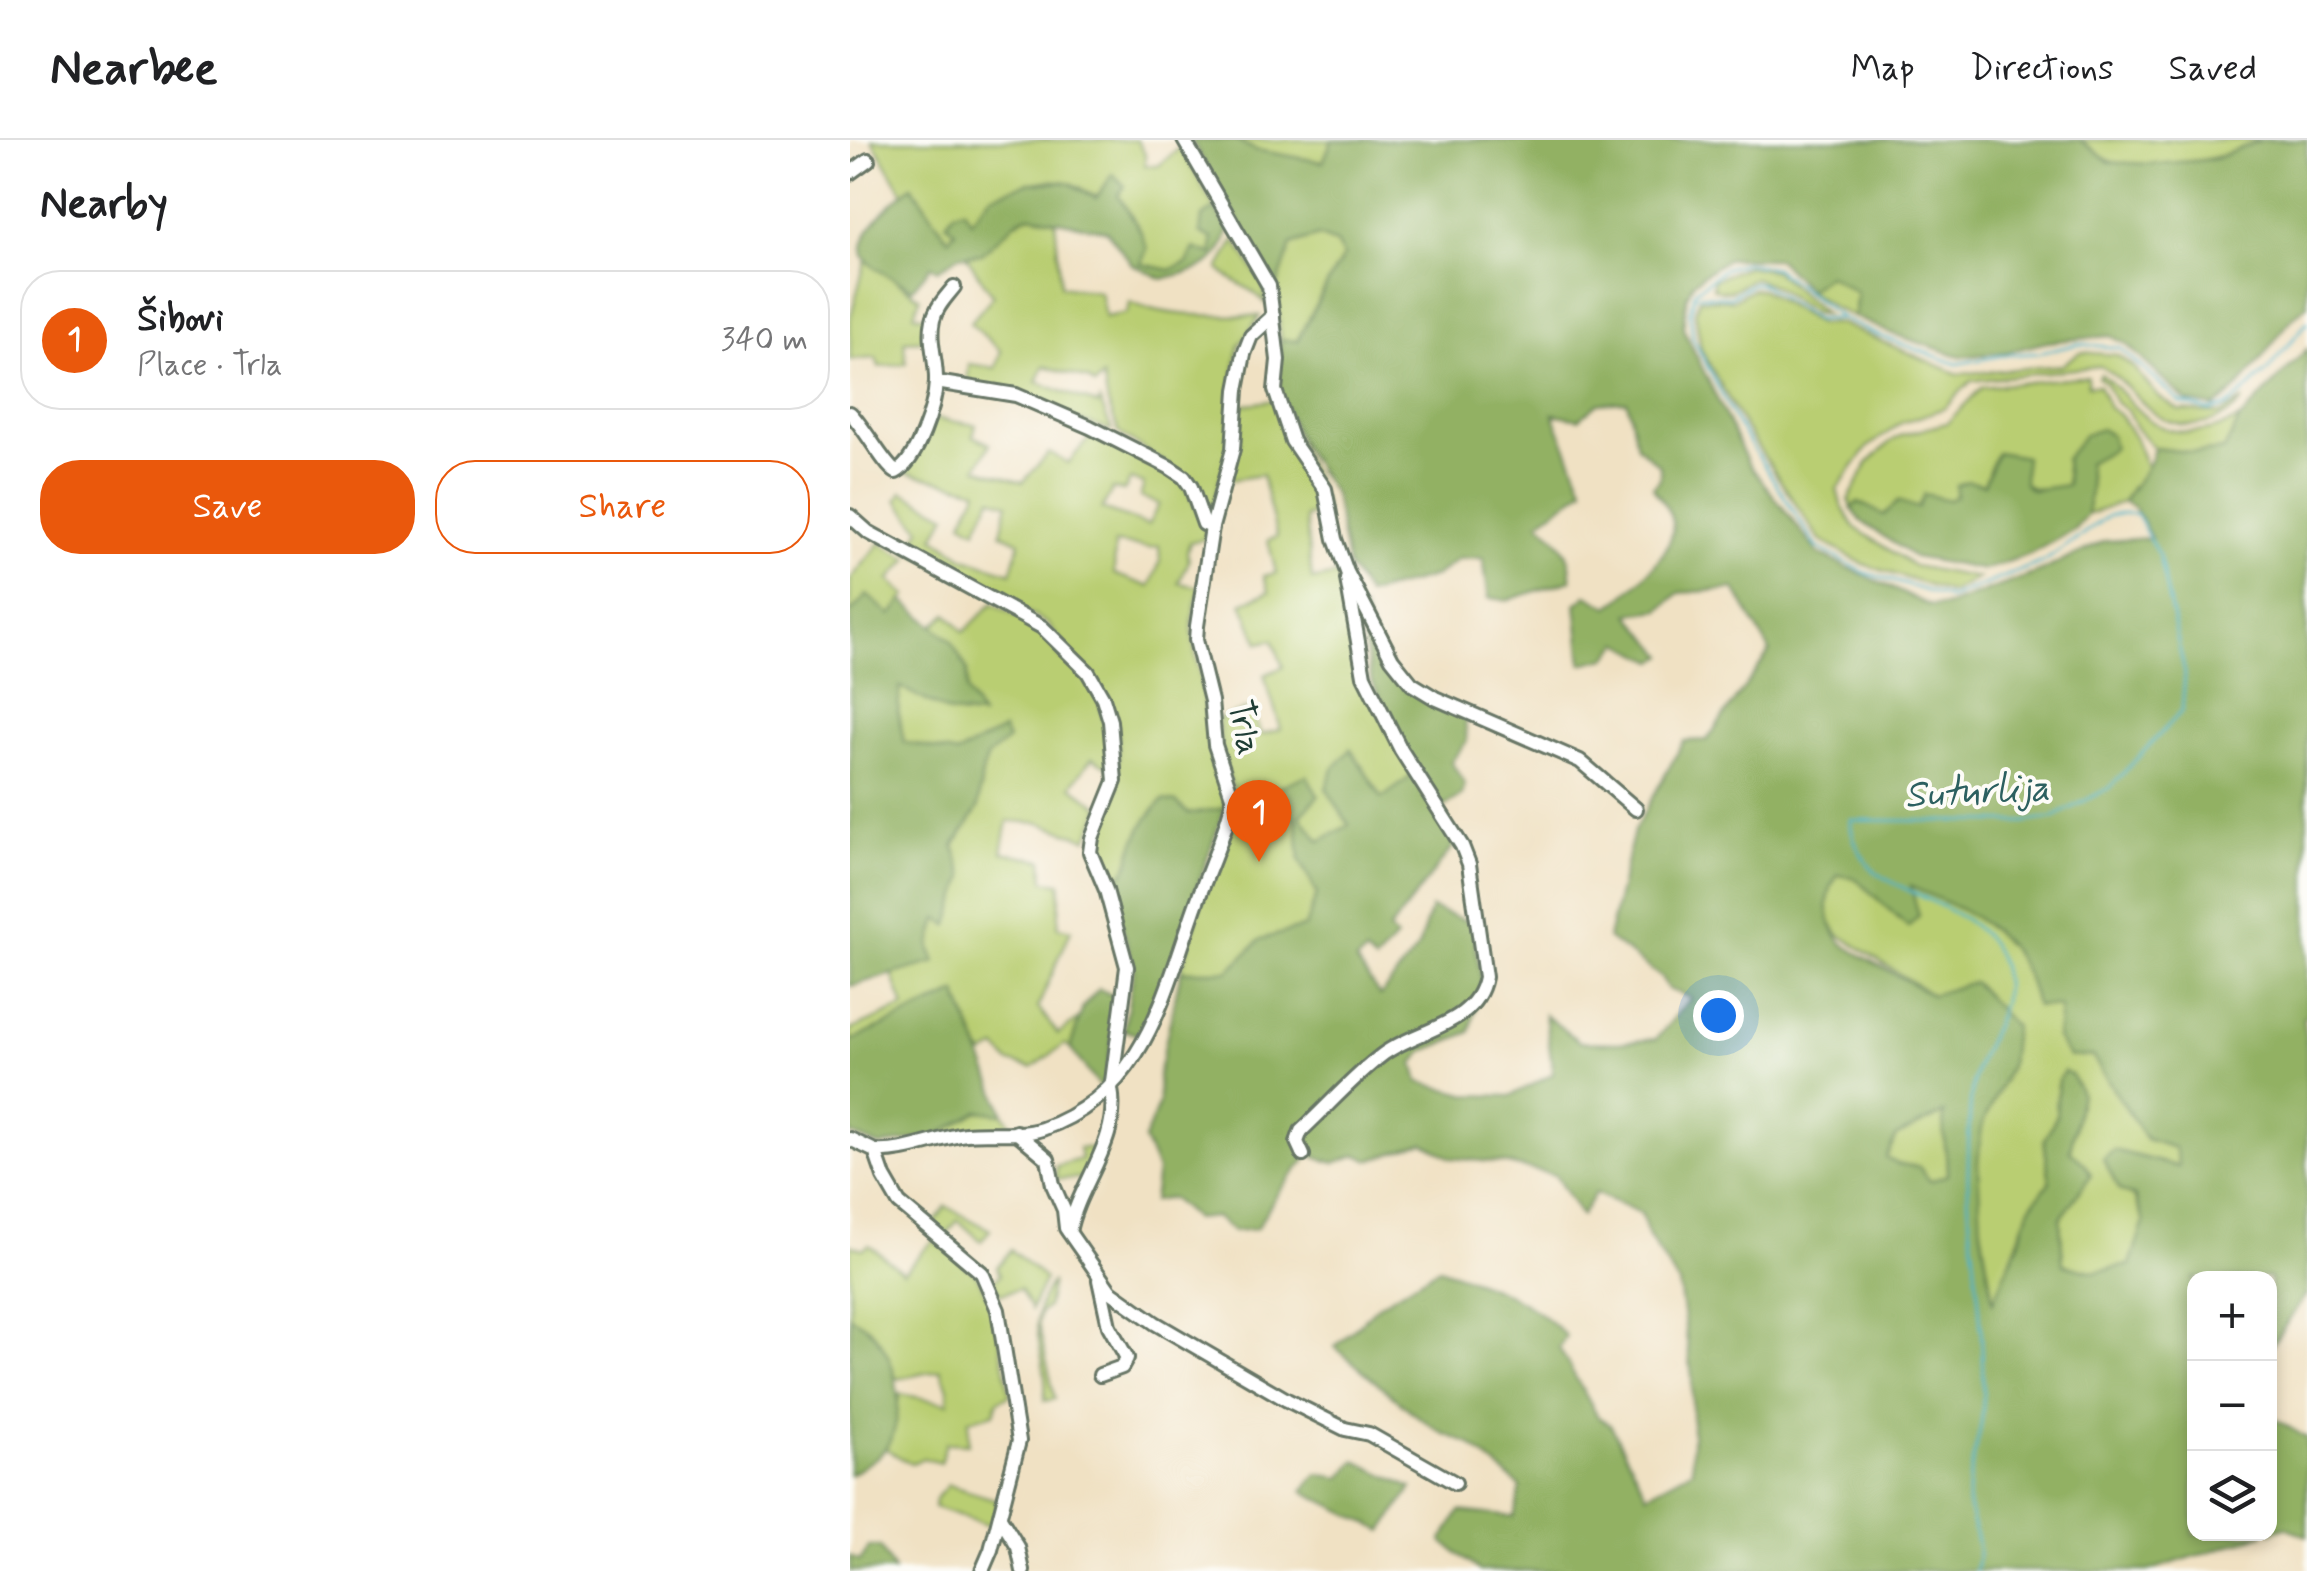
<!DOCTYPE html>
<meta charset="utf-8">
<style>
body{margin:0;font-family:Mynerve,sans-serif;background:#f6f6f6;color:#202124}
.controls{position:absolute;right:30px;bottom:30px;display:grid;overflow:hidden;border-radius:20px;box-shadow:0 5px 15px #0003}
.controls button{width:90px;height:90px;display:grid;place-items:center;padding:0;border:0;border-bottom:2px solid #e0e0e0;background:#fff;color:#202124;font:50px sans-serif}
.you{position:absolute;left:868px;top:875px;width:35px;height:35px;margin:-25px;border:8px solid #fff;border-radius:50%;background:#1a73e8;box-shadow:0 0 0 15px #1a73e833}
.badge{display:grid;place-items:center;width:65px;height:65px;border-radius:50%;background:#ea580c;color:#fff;font-size:32px;font-weight:700}
.pin{position:absolute;translate:-50% -82px;filter:drop-shadow(0 2px 5px #0008)}
.pin::after{content:'';position:absolute;top:52px;width:35px;height:30px;background:inherit;clip-path:polygon(0 0,100% 0,50% 100%)}
.list{margin:0;padding:0;list-style:none}
h2{display:flex;justify-content:space-between;align-items:center;height:130px;margin:0;padding:0 40px;font-size:42px}
h2 small{font-size:32px;font-weight:400;color:#757577}
.list li{display:grid;grid-template-columns:65px 1fr auto;gap:30px;align-items:center;box-sizing:border-box;height:140px;margin:0 20px 20px;padding:0 20px;border:2px solid #e0e0e0;border-radius:40px}
.list b{display:block;font-size:38px;white-space:nowrap}
.list p{margin:0;font-size:32px;white-space:nowrap;color:#757577}
.list em{font-size:32px;font-style:normal;color:#757577}
.actions{display:flex;gap:20px;padding:30px 40px}
.actions a{flex:1;padding:22px 0;border:2px solid #ea580c;border-radius:40px;text-align:center;font-size:35px;color:#ea580c}
.actions .main{background:#ea580c;color:#fff}
.icon{flex:none;width:55px;height:55px;fill:none;stroke:currentColor;stroke-width:2;stroke-linecap:round;stroke-linejoin:round}
.map{position:relative;flex:none;width:1457px;height:1431px;overflow:hidden}
header{display:flex;align-items:center;gap:60px;box-sizing:border-box;height:140px;padding:0 50px;background:#fff;border-bottom:2px solid #e0e0e0}
header strong{font-size:48px}
nav{display:flex;gap:55px;margin-inline-start:auto;font-size:35px}
main{display:flex}
aside{flex:1;background:#fff}
.map>svg:first-child{display:block}
.green{fill:#b9ce72;stroke:#6c8653;stroke-width:2.5;fill-rule:evenodd}
.forest{fill:#92b164;stroke:#58774c;stroke-width:2.5;fill-rule:evenodd}
.lines{fill:none;stroke-linecap:round;stroke-linejoin:round}
.stream{stroke:#49b3c8;stroke-width:2.5}
.minor-casing{stroke:#687666;stroke-width:18}
.minor{stroke:#fff;stroke-width:12}
.labels{text-anchor:middle;stroke-width:8;stroke-linejoin:round;paint-order:stroke}
.street-label{font-size:35px;fill:#1f3d34;stroke:#fdfcf7}
.water-label{font-size:38px;font-style:italic;fill:#2c6060;stroke:#fdfcf7}
</style>
<header>
<strong>Nearbee</strong>
<nav><a>Map</a><a>Directions</a><a>Saved</a></nav>
</header>
<main>
<aside>
<h2>Nearby<small></small></h2>
<ul class="list">
<li><span class="badge">1</span><div><b>Šibovi</b><p>Place · Trla</p></div><em>340 m</em></li>
</ul>
<div class="actions"><a class="main">Save</a><a>Share</a></div>
</aside>
<div class="map">
<svg width="1457" height="1431" viewBox="0 0 1457 1431">
<rect width="100%" height="100%" fill="#fdfcf7"/>
<filter id="ink" filterUnits="userSpaceOnUse"><feTurbulence type="fractalNoise" baseFrequency=".01" numOctaves="2"/><feDisplacementMap in="SourceGraphic" scale="20" xChannelSelector="R" yChannelSelector="G"/><feConvolveMatrix kernelMatrix="1 2 1 2 8 2 1 2 1" color-interpolation-filters="sRGB"/></filter>
<filter id="wash" filterUnits="userSpaceOnUse"><feTurbulence type="fractalNoise" baseFrequency=".0048" numOctaves="4" result="noise"/><feDisplacementMap in="SourceGraphic" scale="40" xChannelSelector="R" yChannelSelector="G"/><feGaussianBlur stdDeviation="2.25" result="paint"/><feColorMatrix in="noise" values="0 0 0 0 0 0 0 0 0 0 0 0 0 0 0 0 0 1.4 0 .05"/><feComposite in="paint" operator="in"/></filter>
<g filter="url(#wash)">
<rect width="100%" height="100%" fill="#f0e1c3"/>
<g class="green">
<path d="M22,0H287L295,14V26H308L331,7L365,69L352,77L362,98L364,116L320,130L290,124V90L268,55C231,61 243,48 217,42C174,32 139,70 105,91L98,99L62,46L53,53Z"/>
<polygon points="385,0 482,0 473,22 406,10"/>
<path d="M1230,0H1411C1373,19 1305,34 1263,22C1252,19 1240,7 1230,0Z"/>
<path d="M180,75L205,79L211,146L250,152L255,177L277,173L279,162C322,179 364,175 410,176L389,206L381,251L379,309L358,381L343,341L269,293L258,264L253,237L245,245L238,239L194,226L187,242L248,265L250,261L262,291L117,245L119,224L146,228L151,211L120,183L143,156L116,116C147,112 154,83 180,75Z"/>
<path d="M468,96L486,103L494,117C475,143 463,173 446,202L430,199L427,147L441,105Z"/>
<path d="M385,100L413,144L417,165C405,149 384,144 369,129Z"/>
<polygon points="16,119 70,158 64,174 79,178 76,200 54,201 56,224 29,227 26,218 0,220 0,179"/>
<path d="M897,126L925,131L974,174L963,173L924,146L904,138C888,146 881,157 863,148V140Z"/>
<polygon points="978,135 1007,153 1004,177 984,168 958,150"/>
<path d="M902,149H911L968,184L989,183L1108,234L1212,225L1230,212L1267,215L1283,227L1309,257L1329,270L1370,274L1393,260C1373,285 1333,294 1305,274C1285,259 1273,238 1250,226L1121,241L1095,268L1051,283L1018,307L987,349L991,365L1004,387L1064,426L1128,438L1101,453L1013,424L970,400L893,285L851,209L845,172L849,159L883,160Z"/>
<path d="M1251,234C1269,247 1281,266 1298,279C1327,300 1361,293 1390,279L1374,310L1348,313L1304,308L1285,287L1277,270L1265,262L1255,242L1248,237Z"/>
<path d="M1237,236L1238,246L1249,245L1259,268L1270,275L1285,299L1298,331L1281,348L1273,362L1237,375L1240,349L1238,323L1215,319L1217,345C1179,356 1172,343 1142,322L1134,344L1099,360L1074,355L1068,368L1061,366L1034,375L1008,362L1001,368L999,359L1018,323L1040,302L1052,295L1097,283L1132,247Z"/>
<polygon points="425,260 467,343 476,371 455,377 462,440 491,434 501,507 511,537 563,635 533,659 500,610 500,685 470,701 450,676 468,656 390,663 434,670 447,680 450,720 467,754 455,787 411,799 378,831 331,831 351,763 388,664 371,613 368,579 401,568 411,595 431,589 414,535 433,527 423,500 409,503 392,463 419,452 414,436 426,433 418,400 427,397 412,335 380,340 390,297 391,265"/>
<path d="M81,278L126,285L123,296L140,304L127,328L173,342L199,313L218,323L242,295C267,305 320,325 335,347C344,360 349,377 356,391L355,399L340,402L337,411L339,421L329,443L351,447C335,488 345,506 352,546C356,569 357,592 363,615C367,633 378,649 375,668L338,674L326,662C314,674 293,688 285,703C276,720 282,734 259,741L246,713V698L268,647V595L263,572L198,484L98,428L58,411L71,389L47,360L52,352L97,375L84,397L115,418L161,433L170,402L151,393L158,363L141,358L126,390L112,382L128,350L55,332ZM281,339L294,344L290,357L309,364L298,385L252,369L263,349L274,351ZM265,403L299,408L309,406L310,422L300,447L264,434Z"/>
<polygon points="30,403 59,419 39,440 57,456 41,476 17,456 0,474 0,440"/>
<polygon points="143,463 190,489 208,514 234,535 250,562 263,630 242,618 221,646 251,668 237,699 190,683 158,681 152,712 193,720 194,741 211,743 208,787 221,790 188,867 208,894 230,878 220,908 215,904 182,928 159,922 147,908 133,915 106,853 0,902 0,890 54,867 42,834 85,822 80,807 88,778 98,785 114,737 104,706 128,668 132,632 138,616 157,600 152,591 107,614 54,603 48,572 49,546 99,573 130,576 117,552 117,530 101,501 83,486 97,474 114,492"/>
<path d="M988,735C1011,739 1035,741 1057,746C1101,756 1160,794 1179,836C1183,845 1184,856 1186,866L1210,867L1296,999L1325,1008L1330,1027L1264,1010L1294,1082L1280,1125L1244,1132L1213,1124L1210,1079L1241,1035L1235,1024L1220,1011L1231,953L1214,931L1208,941L1206,977L1194,1000L1200,1042L1180,1067L1144,1165C1136,1111 1116,1037 1133,984C1139,964 1151,945 1160,926L1082,855L988,794L976,776L980,746Z"/>
<polygon points="128,971 154,974 163,988 86,996"/>
<polygon points="1095,973 1097,1036 1080,1041 1069,1027 1048,1024 1035,1017 1047,996"/>
<polygon points="229,1008 249,1008 236,1038 206,1039 206,1026 231,1019"/>
<polygon points="96,1066 140,1090 131,1101 108,1080 95,1097 82,1086"/>
<polygon points="84,1100 127,1135 144,1170 160,1255 148,1261 144,1273 119,1280 118,1304 96,1303 90,1323 73,1318 61,1324 36,1309 50,1254 98,1263 98,1249 91,1230 47,1239 19,1188 0,1177 0,1105 13,1109 19,1105 53,1132"/>
<polygon points="161,1110 195,1139 181,1169 170,1149 150,1154 143,1141 150,1135 147,1127"/>
<path d="M202,1141L197,1167L190,1173L188,1183L205,1259L194,1261C202,1216 169,1187 202,1141Z"/>
<polygon points="98,1345 148,1360 143,1387 84,1367 85,1359"/>
</g>
<g class="forest">
<path d="M341,0H385L406,10L473,22L482,0H1230L1259,22L1305,24L1364,19L1411,0H1457V165C1423,192 1403,243 1364,267L1337,262L1276,204L1260,196L1197,202L1157,212L1112,217L1043,194L1004,177L1007,153L978,135L958,150L928,119H877L853,135L843,143L837,156L833,188L898,323L969,414L1080,466H1095L1189,432L1255,401L1301,398L1284,367L1273,362C1285,340 1298,334 1304,308L1348,313L1374,310L1390,279L1457,209V875L1453,878L1457,910V1153L1420,1208V1138H1344V1394H1415L1298,1431H630L592,1401L610,1371L664,1377L671,1347L620,1304L592,1293L562,1272L485,1207L530,1164L589,1128C640,1146 678,1157 716,1196L709,1208L748,1277L760,1284L797,1354L842,1330V1237L829,1144L798,1095L791,1073L745,1053L731,1076L705,1035L653,1023L601,1018L574,1003L520,1020L507,1015L484,1023L460,1015L428,1053L406,1089L383,1091L365,1077L345,1079L321,1058L303,1061L307,1030L294,1000L309,963L308,936L331,831H378L411,799L455,787L467,754L450,720L447,681L442,675L434,670L388,664L457,635L468,656L450,676L470,701L499,685L476,648L483,629L501,609L532,658L563,635L605,704L539,790L546,798L525,822L516,813L506,821L530,856L568,808L581,768L622,783L632,842L620,892L574,911L564,923L569,942L619,955L660,956L703,934L695,875L730,902L767,903L806,899L841,858L818,849L811,837L758,798L784,691L834,601L857,600L920,511L885,449L829,453L810,470L779,474L815,516L805,521L770,503L757,518L732,524L726,464L737,455L759,467C780,452 829,410 822,381C820,369 809,357 803,347L810,339V326L787,306L777,261L748,263L729,279L703,274L734,349L689,382C708,399 723,413 721,440L658,460L639,458L633,418L608,419L586,436L517,455L498,427L484,355L452,306L428,251L430,199L447,201C464,173 475,143 494,116L486,103L468,96L441,105L427,147ZM988,735L1005,738L1058,787L1069,776L1061,747C1124,774 1171,793 1186,866L1210,867L1207,898L1219,917L1242,916L1296,999L1325,1008L1329,1027L1264,1010L1253,1019L1270,1051L1285,1057L1294,1082L1280,1125L1244,1132L1213,1124L1210,1079L1241,1035L1235,1024L1220,1011L1231,953L1221,934L1214,931L1208,941L1206,977L1194,1000L1200,1042L1180,1067L1170,1100L1143,1162L1131,1091L1128,1023L1132,985L1160,926L1164,886L1123,842L1082,855C1067,845 997,810 991,802C976,781 972,757 988,735ZM1094,973C1091,995 1098,1014 1097,1035L1080,1041L1069,1027L1048,1024L1036,1017L1047,996Z"/>
<path d="M263,34L275,46L268,55L290,90L297,109L291,124L320,130L337,123L344,108L363,115L362,98L350,93L352,77L365,69L379,89C369,130 348,129 312,139L282,124L257,91L180,75L170,78L132,114L108,116L88,130L81,126L62,149C48,140 23,130 14,117C2,97 47,57 62,46L98,99L105,91L96,83L104,72L114,69L121,81L140,56L178,43L218,42L246,58Z"/>
<polygon points="1251,289 1261,295 1264,308 1238,323 1240,349 1237,375 1224,390 1180,414 1134,430 1064,417 1011,381 1001,368 1008,362 1034,375 1048,361 1068,368 1074,354 1099,360 1106,356 1106,345 1118,341 1134,344 1147,312 1175,317 1174,344 1182,350 1217,345 1215,319 1234,295"/>
<polygon points="17,455 41,475 53,460 101,501 117,530 117,552 131,576 100,573 50,547 48,572 54,602 107,614 153,590 158,600 138,616 132,632 128,668 104,706 114,737 99,785 88,779 80,807 86,822 0,846 0,474"/>
<polygon points="513,469 527,507 554,548 615,578 617,601 601,622 615,644 612,655 592,668 552,603 521,539 508,470"/>
<path d="M313,660L326,662L339,674L375,668C347,744 325,822 291,896L274,890L284,828L259,741C281,735 278,720 285,702C291,687 302,671 313,660Z"/>
<polygon points="249,849 269,858 256,940 251,949 220,908 233,867"/>
<polygon points="107,853 154,974 128,971 86,996 30,1006 0,994 0,901"/>
<path d="M0,1177C44,1194 61,1267 37,1306C30,1318 11,1327 0,1335Z"/>
<polygon points="1420,1276 1457,1298 1457,1396 1435,1387 1420,1392"/>
<polygon points="506,1321 562,1348 533,1391 453,1351 467,1334 491,1338"/>
<polygon points="19,1407 30,1407 44,1431 0,1431 0,1416 10,1421"/>
</g>
<g class="lines">
<g class="stream">
<polyline points="845,155 880,157 903,143 912,144 966,180 991,178"/>
<path d="M1125,1431C1135,1405 1119,1385 1118,1358C1117,1325 1134,1293 1133,1260C1133,1225 1132,1189 1128,1154C1124,1112 1117,1076 1118,1033C1119,1003 1118,971 1123,942C1131,896 1168,870 1149,819C1133,773 1063,758 1027,733C1014,723 999,696 1001,680L1175,682L1202,678L1259,648L1332,571L1335,534L1309,416L1286,374L1275,373L1258,376L1195,421L1100,458L1016,433L967,407L886,282L843,198L840,173L845,151L875,128L895,123L925,128L991,178L1022,193L1107,224L1154,215L1189,213L1229,204L1270,208L1331,263L1360,271L1377,266L1390,256L1417,231L1457,182"/>
</g>
</g>
</g>
<g filter="url(#ink)">
<g class="lines">
<defs>
<g id="minor">
<polyline points="334,0 419,146 428,220 425,250 442,301 475,349 485,399 497,432 542,519 562,544 585,558 730,621 786,669"/>
<polyline points="0,33 18,20"/>
<polyline points="86,242 166,255 240,287 319,327 334,337 341,347 354,384 362,387"/>
<path d="M0,273C15,288 34,325 46,332C67,321 85,266 86,242C87,221 78,201 83,180C86,167 96,157 104,147"/>
<path d="M0,376L18,392L192,487L238,532L253,558L260,581L265,641L242,698L240,712L256,750L277,827L261,949C271,1001 228,1044 219,1092"/>
<polyline points="166,992 198,1019 203,1045 214,1070 216,1088 260,1151 305,1183 437,1260 495,1289 519,1294 605,1343"/>
<polyline points="0,999 25,1011 34,1037 49,1063 132,1133 148,1170 169,1301 141,1410 132,1431"/>
<path d="M25,1011C55,1013 87,998 116,994C140,991 169,997 192,989C292,954 312,862 343,773C355,737 373,701 382,664V656L365,605L361,561L346,500L347,486L362,387L383,309L387,250L394,214L401,196L423,176"/>
<path d="M453,1015L447,1002L451,991C478,966 503,937 532,915C566,889 626,886 635,837L619,724L612,706L551,610L514,536L497,439"/>
<polyline points="249,1140 259,1186 277,1218 272,1227 250,1235"/>
<polyline points="150,1378 168,1407 173,1431"/>
</g>
</defs>
<use href="#minor" class="minor-casing"/>
<use href="#minor" class="minor"/>
</g>
</g>
<g class="labels">
<g class="street-label">
<text transform="translate(396 587) rotate(79)" y="12">Trla</text>
</g>
<g class="water-label">
<text transform="translate(1127 650) rotate(-3)" y="13">Suturlija</text>
</g>
</g>
</svg>
<div class="controls">
<button>+</button>
<button>−</button>
<button><svg class="icon" aria-label="layers" viewBox="0 0 24 24"><path d="M12 4l9 5-9 5-9-5zM3 14l9 5 9-5"/></svg></button>
</div>
<div class="you"></div>
<div class="pin badge" style="left:409px;top:722px">1</div>
</div>
</main>
